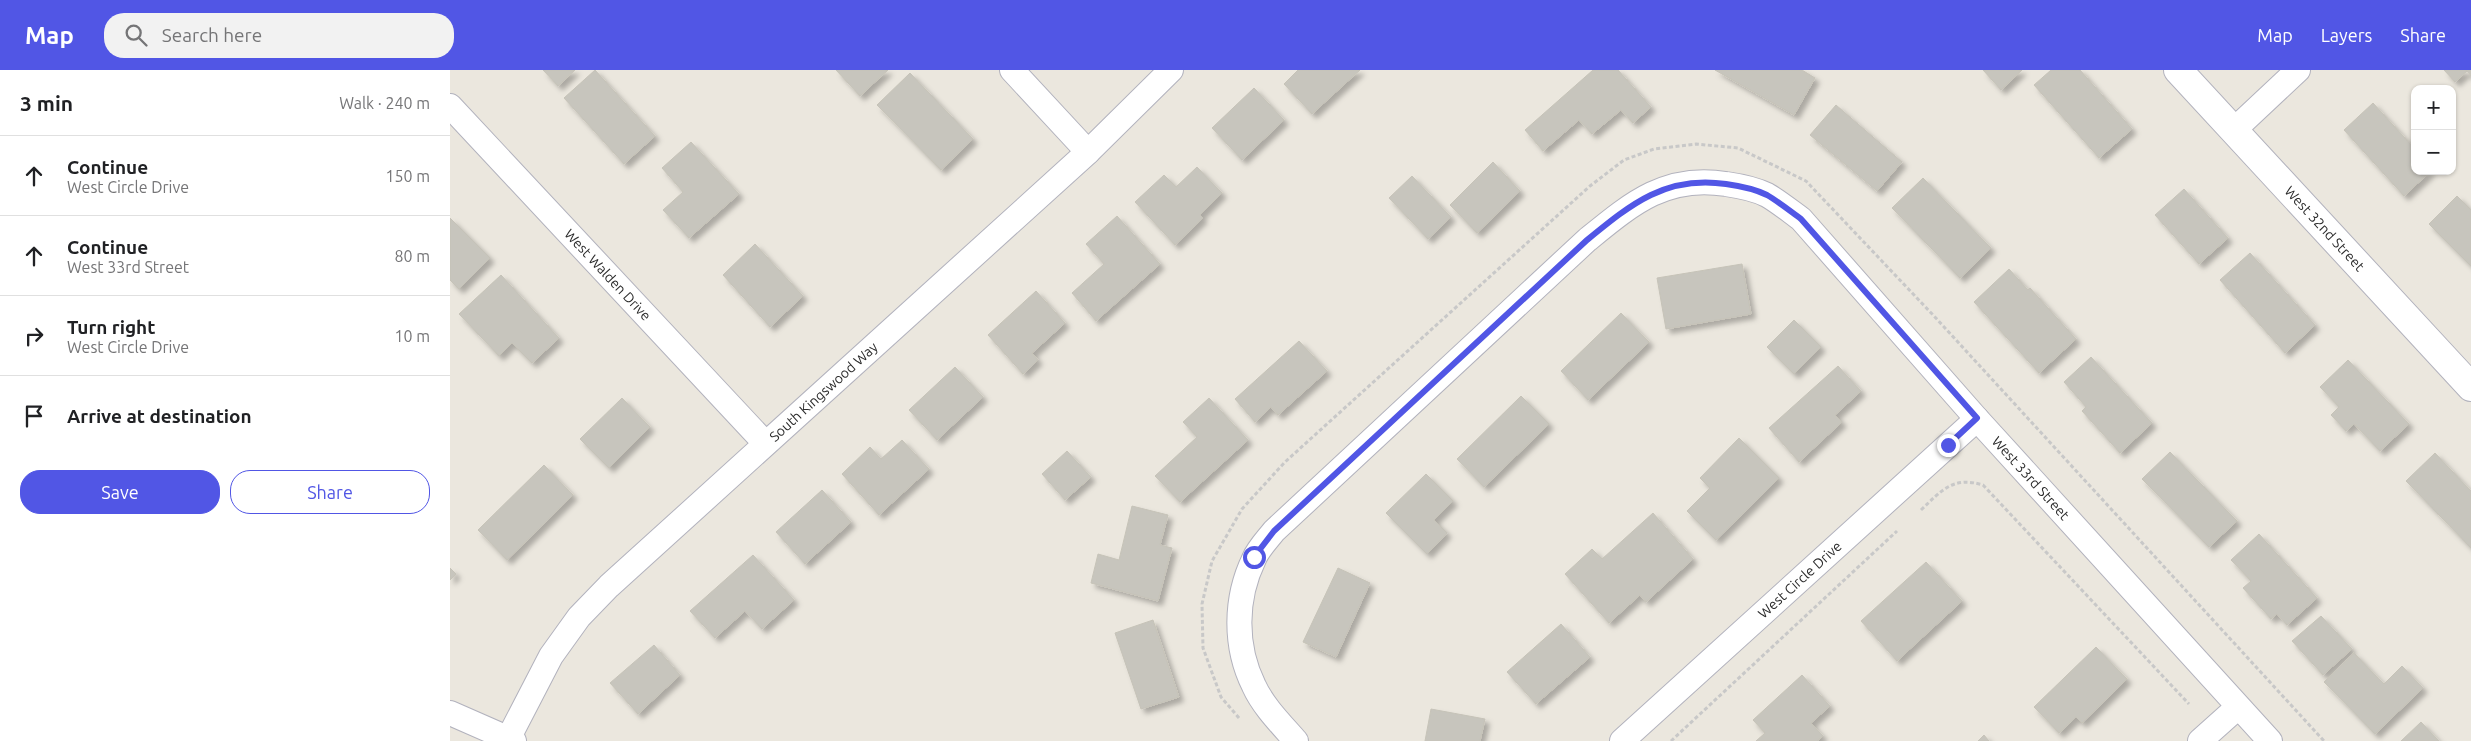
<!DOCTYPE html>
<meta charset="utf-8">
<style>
body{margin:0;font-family:Ubuntu,sans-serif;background:#f2f2f2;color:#202124}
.controls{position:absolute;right:15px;top:15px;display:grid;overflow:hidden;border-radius:10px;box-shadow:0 1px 4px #0004}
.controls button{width:45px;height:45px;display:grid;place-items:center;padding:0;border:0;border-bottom:1px solid #e0e0e0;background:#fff;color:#202124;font:25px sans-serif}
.stop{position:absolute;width:15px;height:15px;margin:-11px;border:4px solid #5156e5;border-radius:50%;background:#fff}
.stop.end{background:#5156e5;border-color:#fff;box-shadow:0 1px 5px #0008}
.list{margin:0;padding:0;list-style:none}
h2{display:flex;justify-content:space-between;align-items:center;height:65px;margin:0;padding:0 20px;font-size:21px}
h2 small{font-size:16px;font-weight:400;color:#757577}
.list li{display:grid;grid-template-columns:32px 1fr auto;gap:15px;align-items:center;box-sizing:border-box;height:80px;padding:0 20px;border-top:1px solid #e0e0e0}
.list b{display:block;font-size:19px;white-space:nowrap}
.list p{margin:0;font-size:16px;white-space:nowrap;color:#757577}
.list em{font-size:16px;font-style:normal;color:#757577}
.actions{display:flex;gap:10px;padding:15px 20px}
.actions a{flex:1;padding:11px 0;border:1px solid #5156e5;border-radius:20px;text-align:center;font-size:18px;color:#5156e5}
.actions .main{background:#5156e5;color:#fff}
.icon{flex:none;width:28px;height:28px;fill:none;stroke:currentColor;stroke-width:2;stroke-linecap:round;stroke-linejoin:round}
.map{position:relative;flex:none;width:2021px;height:671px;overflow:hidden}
header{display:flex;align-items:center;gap:30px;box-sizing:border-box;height:70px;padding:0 25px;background:#5156e5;color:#fff}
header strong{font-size:24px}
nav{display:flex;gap:28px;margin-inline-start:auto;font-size:18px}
.search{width:350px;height:45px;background:#f2f2f2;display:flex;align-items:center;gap:12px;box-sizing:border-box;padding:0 18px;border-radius:20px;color:#757577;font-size:19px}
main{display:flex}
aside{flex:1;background:#fff}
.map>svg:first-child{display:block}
.building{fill:#c7c5bd;stroke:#c6c3b8;filter:url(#shadow)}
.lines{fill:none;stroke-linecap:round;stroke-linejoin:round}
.minor-casing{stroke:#b2b2bd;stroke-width:26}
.tertiary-casing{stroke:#b2b2bd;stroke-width:30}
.path{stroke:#c8c8c8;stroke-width:3;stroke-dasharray:4 2.5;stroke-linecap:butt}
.minor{stroke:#fff;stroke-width:24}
.tertiary{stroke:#fff;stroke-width:28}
.route{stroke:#5156e5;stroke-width:6}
.labels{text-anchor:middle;stroke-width:5;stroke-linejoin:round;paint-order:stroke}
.street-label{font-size:14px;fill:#2b2b2b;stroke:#fff}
</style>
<header>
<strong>Map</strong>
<div class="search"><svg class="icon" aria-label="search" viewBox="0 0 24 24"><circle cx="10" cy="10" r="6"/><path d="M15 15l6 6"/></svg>Search here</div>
<nav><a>Map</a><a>Layers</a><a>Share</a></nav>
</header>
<main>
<aside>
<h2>3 min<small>Walk · 240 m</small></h2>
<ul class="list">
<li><svg class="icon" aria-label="ahead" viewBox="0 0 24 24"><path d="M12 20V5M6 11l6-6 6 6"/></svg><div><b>Continue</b><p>West Circle Drive</p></div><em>150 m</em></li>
<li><svg class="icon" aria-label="ahead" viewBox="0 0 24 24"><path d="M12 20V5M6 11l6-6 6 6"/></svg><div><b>Continue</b><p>West 33rd Street</p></div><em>80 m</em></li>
<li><svg class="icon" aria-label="right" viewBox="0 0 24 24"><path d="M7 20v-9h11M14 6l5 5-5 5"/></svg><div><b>Turn right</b><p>West Circle Drive</p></div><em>10 m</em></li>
<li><svg class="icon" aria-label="arrive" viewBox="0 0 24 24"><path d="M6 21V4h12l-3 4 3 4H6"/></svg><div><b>Arrive at destination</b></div></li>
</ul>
<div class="actions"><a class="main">Save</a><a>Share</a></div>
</aside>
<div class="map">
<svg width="2021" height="671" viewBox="0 0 2021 671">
<defs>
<filter id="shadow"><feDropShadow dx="4.5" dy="4.5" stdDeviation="2.5" flood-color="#0004"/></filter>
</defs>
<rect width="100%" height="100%" fill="#ebe7de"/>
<g class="building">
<polygon points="93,0 125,0 108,16"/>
<polygon points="145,0 205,66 174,94 114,28"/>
<polygon points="386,0 438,0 410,26"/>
<polygon points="848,0 910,0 862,44 834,14"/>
<polygon points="1143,0 1168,0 1201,37 1183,53 1171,40 1142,64 1129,50 1093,81 1075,60"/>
<polygon points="1265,0 1352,0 1365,8 1344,45"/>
<polygon points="1533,0 1572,0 1551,20"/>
<polygon points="1601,0 1630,0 1682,59 1649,88 1584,15"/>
<polygon points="1994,0 2021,0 2021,6 2017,1 2005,12"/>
<polygon points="460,3 523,69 491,100 427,35"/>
<polygon points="804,18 834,50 792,90 762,58"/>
<polygon points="1923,33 1965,79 1965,101 1981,101 1954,126 1894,60"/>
<polygon points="1386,35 1452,92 1427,121 1360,65"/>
<polygon points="241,72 289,124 239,168 213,140 233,122 212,98"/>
<polygon points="1043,92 1070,121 1027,163 1000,135"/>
<polygon points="747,97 772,123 750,145 753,148 725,175 685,132 714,105 726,117"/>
<polygon points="962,106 1001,147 978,169 939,128"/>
<polygon points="1473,108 1541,178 1510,208 1442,138"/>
<polygon points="1734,119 1778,168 1749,194 1705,145"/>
<polygon points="2007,126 2021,140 2021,196 1979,154"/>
<polygon points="667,146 710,194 646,251 622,223 654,194 636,174"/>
<polygon points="0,148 40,188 9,219 0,210"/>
<polygon points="305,174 353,226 320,257 273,205"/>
<polygon points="1800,183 1865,255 1835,283 1770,210"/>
<polygon points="1292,194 1301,244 1216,259 1207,208"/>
<polygon points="1559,199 1578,220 1580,218 1626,269 1589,303 1524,232"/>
<polygon points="51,205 109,268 82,293 62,273 49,286 9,244"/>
<polygon points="586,221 615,253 582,283 588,290 573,304 538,265"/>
<polygon points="1171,243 1199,272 1138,330 1111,301"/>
<polygon points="1344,250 1371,277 1344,304 1317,277"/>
<polygon points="849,271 877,301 828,345 821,337 805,352 785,329"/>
<polygon points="1641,287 1702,353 1670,383 1632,341 1636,337 1614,312"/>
<polygon points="1898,290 1959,354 1930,381 1904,354 1896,361 1881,345 1889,337 1870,317"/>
<polygon points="1388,296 1411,321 1385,345 1392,352 1349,392 1319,358"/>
<polygon points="505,297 533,327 487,370 459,340"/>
<polygon points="1071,326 1099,354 1034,417 1007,389"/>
<polygon points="172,328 200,357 159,398 130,369"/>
<polygon points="759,328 798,370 730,432 705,406 747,367 733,352"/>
<polygon points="1289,368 1329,408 1266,470 1237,441 1260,418 1250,408"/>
<polygon points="452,370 479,399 429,445 392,404 420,377 431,389"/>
<polygon points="617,381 641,407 615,430 592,404"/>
<polygon points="1720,382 1787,451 1759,477 1692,409"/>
<polygon points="1985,383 2021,421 2021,478 1956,411"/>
<polygon points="94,395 123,425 57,490 28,460"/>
<polygon points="976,404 1003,431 984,450 997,463 977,484 936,443"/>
<polygon points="372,420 401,452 355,494 326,462"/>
<polygon points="682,436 718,445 710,475 722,478 708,531 641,513 648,484 669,490"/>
<polygon points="1203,443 1243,489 1196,532 1190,525 1159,553 1115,504 1142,479 1152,489"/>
<polygon points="1809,464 1867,528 1837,555 1827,544 1821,549 1793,518 1801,511 1781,490"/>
<polygon points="303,485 344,530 312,559 295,541 265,568 240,541"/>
<polygon points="1476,492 1512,531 1447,591 1411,551"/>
<polygon points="0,498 6,504 0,510"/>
<polygon points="888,498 920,513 886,587 853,572"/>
<polygon points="1871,546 1902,579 1873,605 1842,571"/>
<polygon points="703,550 729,627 691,639 665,563"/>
<polygon points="1111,554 1140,587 1086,634 1057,602"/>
<polygon points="204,575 230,605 188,644 160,613"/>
<polygon points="1646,577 1677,609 1632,653 1626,647 1609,663 1584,637"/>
<polygon points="1904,583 1934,614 1952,596 1973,618 1925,664 1874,612"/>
<polygon points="1352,605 1380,636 1361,653 1373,666 1367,671 1306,671 1315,663 1303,650"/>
<polygon points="981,639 1035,649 1030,671 975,671"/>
<polygon points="1971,652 1989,671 1951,671"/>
<polygon points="1534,665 1539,671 1528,671"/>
</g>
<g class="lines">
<defs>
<g id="minor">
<polyline points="562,0 638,82"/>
<path id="s1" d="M0,36L315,373"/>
<polyline points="1784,60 1848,0"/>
<polyline points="0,643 64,671"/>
<path id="s2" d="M58,669L101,586L129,547L159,516L638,82L721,0"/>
<path id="s3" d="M846,671C831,654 813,636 804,616C784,576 785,528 804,489C808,479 817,470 824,461L1137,170C1181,134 1216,104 1276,114C1290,116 1305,119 1317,125C1329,132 1340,141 1351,149L1527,349L1820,671"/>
<path id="s4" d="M1172,671L1527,349"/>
<polyline points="1750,671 1788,637"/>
</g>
<g id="tertiary">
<path id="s5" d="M1728,0L2021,317"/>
</g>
</defs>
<use href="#minor" class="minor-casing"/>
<use href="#tertiary" class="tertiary-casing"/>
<g class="path">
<path d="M1471,440C1492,420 1503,406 1533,415L1739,634"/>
<polyline points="789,648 771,627 753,578 752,534 762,491 792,439 835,392 1140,116 1174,90 1204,79 1246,74 1288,78 1356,111 1484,246 1874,671"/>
<polyline points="1221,671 1447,461"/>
</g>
<use href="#minor" class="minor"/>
<use href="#tertiary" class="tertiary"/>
</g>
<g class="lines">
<path class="route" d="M804,487L824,461L1137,170C1181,134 1216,105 1276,114C1290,116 1305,119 1317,125C1329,132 1340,141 1351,149L1527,348L1498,375"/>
</g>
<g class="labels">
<g class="street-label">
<text dy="5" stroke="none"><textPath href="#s5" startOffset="216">West 32nd Street</textPath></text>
<text dy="5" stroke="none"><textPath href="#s1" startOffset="231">West Walden Drive</textPath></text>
<text dy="5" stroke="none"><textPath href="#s2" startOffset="474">South Kingswood Way</textPath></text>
<text dy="5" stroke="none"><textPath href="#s3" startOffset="1249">West 33rd Street</textPath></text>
<text dy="5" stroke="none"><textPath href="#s4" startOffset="240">West Circle Drive</textPath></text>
</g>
</g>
</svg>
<div class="controls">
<button>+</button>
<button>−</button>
</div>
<div class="stop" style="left:804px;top:487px"></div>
<div class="stop end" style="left:1498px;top:375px"></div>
</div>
</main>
